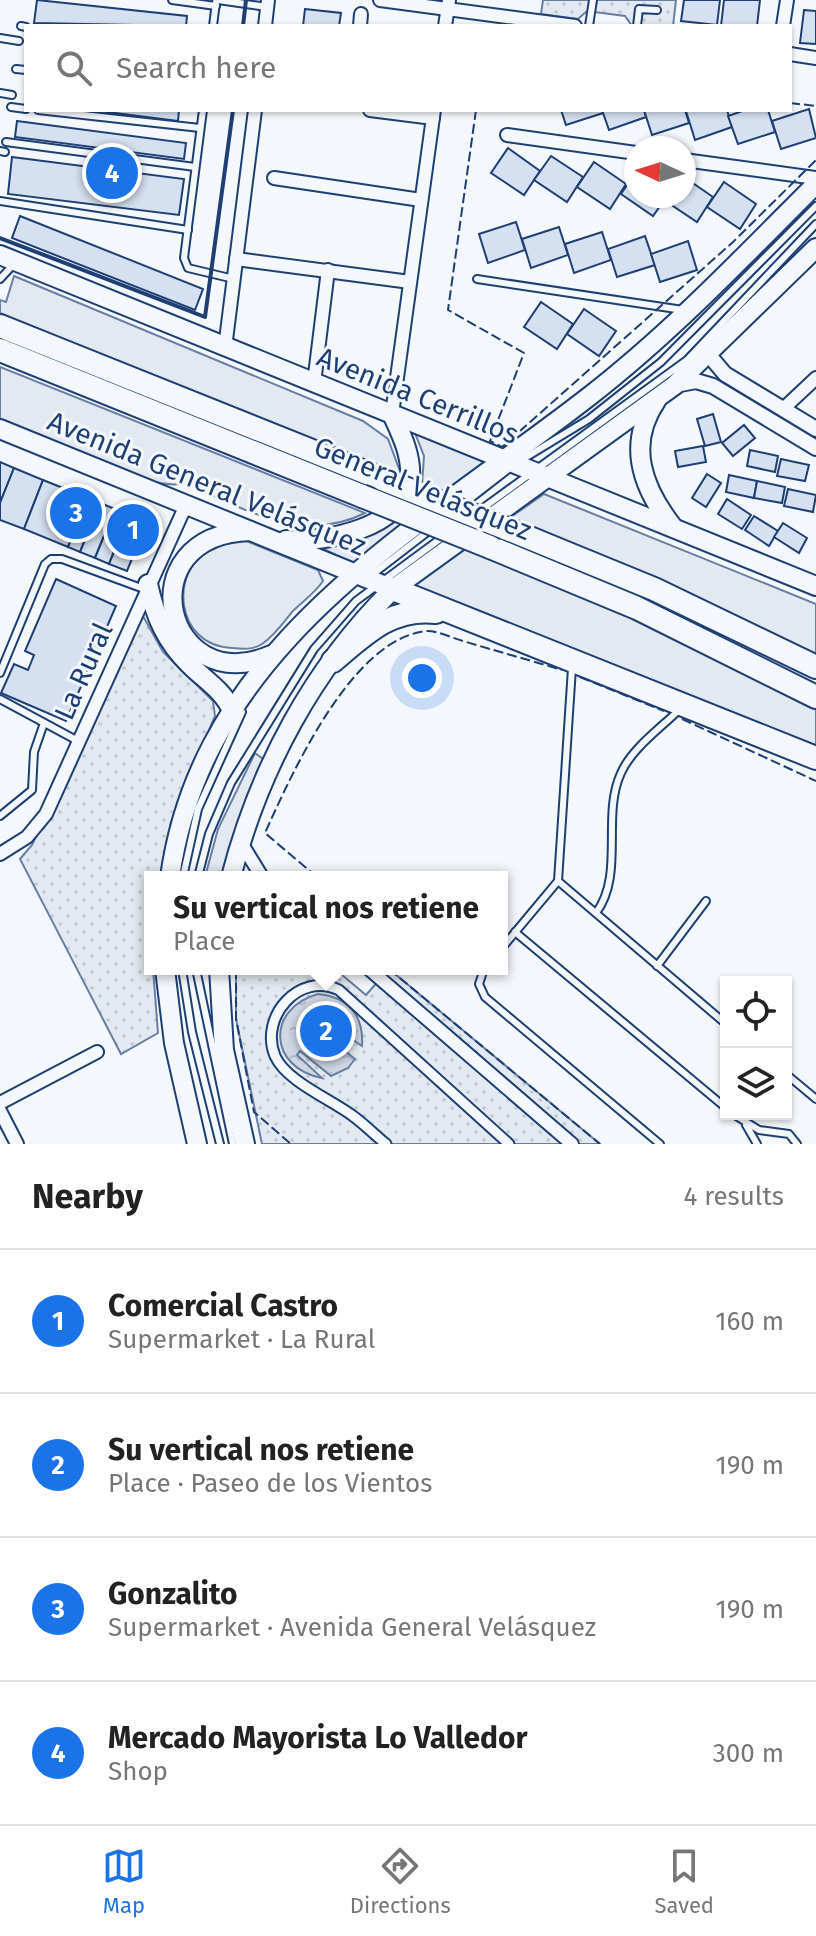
<!DOCTYPE html>
<meta charset="utf-8">
<style>
body{margin:0;font-family:"Fira Sans",sans-serif;background:#f2f2f2;color:#222}
.controls{position:absolute;right:24px;bottom:24px;display:grid;overflow:hidden;border-radius:0px;box-shadow:0 2px 6px #0004}
.controls button{width:72px;height:72px;display:grid;place-items:center;padding:0;border:0;border-bottom:2px solid #e0e0e0;background:#fff;color:#222;font:40px sans-serif}
.compass{position:absolute;left:624px;top:136px;width:72px;height:72px;border-radius:50%;background:#fff;box-shadow:0 2px 6px #0004;rotate:274deg}
.you{position:absolute;left:422px;top:678px;width:28px;height:28px;margin:-20px;border:6px solid #fff;border-radius:50%;background:#1a73e8;box-shadow:0 0 0 12px #1a73e833}
.badge{display:grid;place-items:center;width:52px;height:52px;border-radius:50%;background:#1a73e8;color:#fff;font-size:26px;font-weight:700}
.pin{position:absolute;translate:-50% -50%;border:4px solid #fff;box-shadow:0 2px 8px #0006}
.popup{position:absolute;left:144px;top:871px;width:364px;height:104px;box-sizing:border-box;display:grid;place-content:center;border-radius:0px;background:#fff;filter:drop-shadow(0 2px 6px #0005);font-size:26px;white-space:nowrap;color:#767676}
.popup b{font-size:30px;color:#222}
.popup::after{content:'';position:absolute;left:50%;top:100%;margin-left:-16px;border:16px solid transparent;border-top-color:#fff}
.list{margin:0;padding:0;list-style:none}
h2{display:flex;justify-content:space-between;align-items:center;height:104px;margin:0;padding:0 32px;font-size:34px}
h2 small{font-size:26px;font-weight:400;color:#767676}
.list li{display:grid;grid-template-columns:52px 1fr auto;gap:24px;align-items:center;box-sizing:border-box;height:144px;padding:0 32px;border-top:2px solid #e0e0e0}
.list b{display:block;font-size:30px;white-space:nowrap}
.list p{margin:0;font-size:26px;white-space:nowrap;color:#767676}
.list em{font-size:26px;font-style:normal;color:#767676}
.icon{flex:none;width:44px;height:44px;fill:none;stroke:currentColor;stroke-width:2;stroke-linecap:round;stroke-linejoin:round}
.map{position:relative;flex:none;width:816px;height:1144px;overflow:hidden}
.search{position:absolute;background:#fff;box-shadow:0 2px 6px #0004;left:24px;right:24px;top:24px;height:88px;display:flex;align-items:center;gap:20px;box-sizing:border-box;padding:0 28px;border-radius:0px;color:#767676;font-size:30px}
.sheet{height:680px;background:#fff}
nav{display:flex;justify-content:space-around;align-items:center;box-sizing:border-box;height:112px;border-top:2px solid #e0e0e0;background:#fff;font-size:22px;color:#767676}
nav a{display:grid;justify-items:center;gap:4px}
nav .on{color:#1a73e8}
.map>svg:first-child{display:block}
.grass{fill:#e3e9f0;stroke:#687fa3;stroke-width:2}
.park{fill:url(#park-dots);stroke:#687fa3;stroke-width:2}
.water{fill:url(#water-ripples);stroke:#687fa3;stroke-width:2}
.building{fill:#d5e0f0;stroke:#1d3f73;stroke-width:2}
.lines{fill:none;stroke-linecap:round;stroke-linejoin:round}
.service-casing{stroke:#1d3f73;stroke-width:10}
.pedestrian-casing{stroke:#1d3f73;stroke-width:13}
.minor-casing{stroke:#1d3f73;stroke-width:16}
.tertiary-casing{stroke:#1d3f73;stroke-width:18}
.primary-casing{stroke:#1d3f73;stroke-width:22}
.motorway-casing{stroke:#1d3f73;stroke-width:26}
.service{stroke:#f4f7fb;stroke-width:6}
.pedestrian{stroke:#f4f7fb;stroke-width:9}
.minor{stroke:#f4f7fb;stroke-width:12}
.tertiary{stroke:#f4f7fb;stroke-width:14}
.primary{stroke:#f4f7fb;stroke-width:18}
.motorway{stroke:#f4f7fb;stroke-width:22}
.motorway-bridge-casing{stroke:#1d3f73;stroke-width:26;stroke-linecap:butt}
.motorway-bridge{stroke:#f4f7fb;stroke-width:22}
.fence{stroke:#1d3f73;stroke-width:2;stroke-dasharray:10 4;stroke-linecap:butt}
.wall{stroke:#1d3f73;stroke-width:4}
.labels{text-anchor:middle;stroke-width:6;stroke-linejoin:round;paint-order:stroke}
.street-label{font-size:28px;fill:#1d3f73;stroke:#f4f7fb}
</style>
<div class="map">
<svg width="816" height="1144" viewBox="0 0 816 1144">
<defs>
<pattern id="park-dots" width="8" height="8" patternUnits="userSpaceOnUse" patternTransform="scale(2)"><rect width="8" height="8" fill="#e3e9f0"/><path d="M2 2h.1M6 6h.1" fill="none" stroke="#c2c9d1" stroke-width="1.8" stroke-linecap="round"/></pattern>
<pattern id="water-ripples" width="26" height="14" patternUnits="userSpaceOnUse" patternTransform="scale(2)"><rect width="26" height="14" fill="#cfd7e4"/><path d="M2 4q2-2 4 0t4 0M15 11q2-2 4 0t4 0" fill="none" stroke="#b1bac7"/></pattern>
</defs>
<rect width="100%" height="100%" fill="#f4f7fb"/>
<g class="grass">
<polygon points="14,276 363,421 388,439 401,474 391,474 0,313 0,300 6,302"/>
<path d="M0,367L365,513C302,545 244,509 186,483C150,494 38,439 0,422Z"/>
<path d="M415,433L487,463L355,564L317,546C364,545 389,516 422,485L424,456Z"/>
<polygon points="544,494 816,604 816,655 709,603 511,517"/>
<path d="M244,540L318,570L323,581C315,593 302,602 292,612C283,623 274,636 262,644C253,650 242,649 232,648C175,646 167,570 214,545C222,541 235,541 244,540Z"/>
<polygon points="465,546 656,625 816,708 816,751 409,586"/>
<polygon points="255,753 263,759 241,814 223,877 205,877 218,829"/>
</g>
<g class="park">
<polygon points="543,0 676,0 673,26 632,26 625,16 587,11 578,19 541,14"/>
<polygon points="143,616 163,652 213,701 215,716 171,822 160,877 150,877 150,969 153,969 158,1033 121,1054 20,859 32,845"/>
<polygon points="236,969 335,969 366,995 389,969 600,1144 262,1144 236,1019"/>
</g>
<path class="water" d="M318,994C348,997 364,1015 362,1046L349,1037C350,1002 307,997 302,1031L309,1048L327,1055L342,1049L355,1059L348,1068L331,1076L300,1051L297,1055L322,1078C269,1068 265,1009 318,994Z"/>
<g class="building">
<polygon points="37,0 187,16 186,26 34,23"/>
<polygon points="684,0 720,0 717,25 681,21"/>
<polygon points="724,0 760,0 757,26 721,26"/>
<polygon points="305,9 341,13 339,26 303,26"/>
<polygon points="804,10 816,11 816,44 800,43"/>
<polygon points="809,109 816,138 781,149 772,121"/>
<polygon points="91,110 179,110 178,121"/>
<polygon points="561,110 602,110 603,113 566,125"/>
<polygon points="602,110 644,110 646,117 609,130"/>
<polygon points="644,110 685,110 689,123 652,135"/>
<polygon points="727,110 732,127 695,140 686,111"/>
<polygon points="745,110 768,110 775,132 738,144 728,116"/>
<polygon points="17,121 186,143 184,159 15,137"/>
<polygon points="508,148 540,171 524,195 491,173"/>
<polygon points="551,156 583,177 567,202 534,180"/>
<polygon points="12,157 184,179 179,215 8,194"/>
<polygon points="594,162 626,184 610,209 577,187"/>
<polygon points="636,172 636,196 667,196 653,216 621,194"/>
<polygon points="684,177 713,197 697,222 664,200 667,196 684,196"/>
<polygon points="724,182 756,204 740,229 707,207"/>
<polygon points="20,216 203,289 195,310 12,238"/>
<polygon points="516,222 525,250 488,263 479,234"/>
<polygon points="559,227 568,255 531,268 522,239"/>
<polygon points="602,232 611,260 574,273 565,244"/>
<polygon points="645,236 655,265 617,277 608,249"/>
<polygon points="688,241 697,270 660,282 651,254"/>
<polygon points="541,302 573,324 557,349 524,327"/>
<polygon points="584,309 616,331 599,356 567,334"/>
<polygon points="713,414 721,442 705,446 697,419"/>
<polygon points="744,425 755,438 733,456 722,443"/>
<polygon points="703,446 706,462 678,467 675,451"/>
<polygon points="750,450 778,456 775,472 747,466"/>
<polygon points="781,459 809,465 805,481 777,476"/>
<polygon points="0,462 14,468 0,503"/>
<polygon points="14,468 43,480 24,529 0,520 0,503"/>
<polygon points="707,474 721,483 706,507 692,498"/>
<polygon points="729,475 757,481 754,498 726,492"/>
<polygon points="43,480 88,498 68,547 24,529"/>
<polygon points="757,481 785,487 782,503 754,498"/>
<polygon points="788,489 816,495 813,512 784,506"/>
<polygon points="88,498 100,503 80,552 68,547"/>
<polygon points="727,499 751,515 742,529 718,514"/>
<polygon points="100,503 115,509 95,558 80,552"/>
<polygon points="115,509 129,515 109,564 95,558"/>
<polygon points="129,515 147,522 127,571 109,564"/>
<polygon points="754,516 778,531 769,546 745,530"/>
<polygon points="783,523 807,538 799,553 774,537"/>
<polygon points="56,579 116,606 66,721 1,693 14,664 28,670 34,655 25,651"/>
</g>
<g class="lines">
<defs>
<g id="service">
<polyline points="172,0 216,6"/>
<polyline points="218,0 267,7"/>
<polyline points="21,26 26,27"/>
<polyline points="213,26 216,2"/>
<polyline points="589,26 593,0"/>
<polyline points="637,26 639,9 657,10"/>
<polyline points="0,38 19,41"/>
<polyline points="16,69 26,70"/>
<polyline points="0,93 12,95"/>
<polyline points="11,107 26,109"/>
<polyline points="38,110 200,128"/>
<polyline points="203,110 184,258 188,268 234,279"/>
<polyline points="6,142 195,167"/>
<polyline points="0,151 5,152"/>
<polyline points="0,201 188,230"/>
<polyline points="0,279 13,265"/>
<polyline points="477,279 683,310"/>
<polyline points="461,506 515,464 589,419 661,362 816,206"/>
<polyline points="479,511 687,360 816,224"/>
<polyline points="369,577 430,530"/>
<polyline points="0,673 45,564 51,559 62,559 144,589"/>
<polyline points="0,699 78,741"/>
<polyline points="0,816 32,790 34,752 44,723"/>
<polyline points="183,877 198,809 242,712"/>
<polyline points="198,877 209,834 231,783 314,649 356,601 444,536"/>
<polyline points="558,881 572,668"/>
<path d="M596,913C625,874 601,816 621,773C632,748 661,728 680,709"/>
<polyline points="515,932 726,1108"/>
<polyline points="502,948 558,881 726,1024"/>
<polyline points="657,966 706,901"/>
<polyline points="182,969 192,1032 220,1144"/>
<polyline points="196,969 233,1144"/>
<polyline points="484,969 479,984 485,997 660,1144"/>
<polyline points="786,1074 816,1099"/>
<polyline points="733,1114 759,1130 789,1134 797,1144"/>
<polyline points="746,1125 757,1144"/>
</g>
<path id="pedestrian" d="M386,1144C375,1135 364,1124 353,1116C330,1099 286,1081 275,1056C259,1017 299,971 339,990L509,1144"/>
<g id="minor">
<polyline points="380,0 575,26"/>
<polyline points="265,26 268,0"/>
<polyline points="360,26 361,14"/>
<polyline points="445,26 449,0"/>
<polyline points="783,26 787,0"/>
<polyline points="790,54 816,58"/>
<polyline points="370,110 433,118"/>
<polyline points="507,135 636,153"/>
<polyline points="684,160 816,178"/>
<polyline points="274,178 421,200"/>
<polyline points="236,259 410,282"/>
<polyline points="225,348 255,110"/>
<polyline points="314,383 328,270"/>
<polyline points="783,409 816,378"/>
<polyline points="392,414 434,110"/>
<polyline points="240,841 262,877"/>
<polyline points="0,854 27,837 46,814 186,505"/>
<polyline points="369,969 572,1144"/>
<polyline points="0,1103 97,1052"/>
<polyline points="0,1111 17,1144"/>
</g>
<g id="tertiary">
<polyline points="708,354 725,374 816,429"/>
<polyline points="675,385 696,381 713,386 816,448"/>
</g>
<g id="primary">
<polyline points="0,255 816,586"/>
<path d="M656,401C626,445 643,489 673,527"/>
<polyline points="0,429 393,589"/>
<path d="M250,531C125,535 165,701 271,655"/>
<path d="M286,540C325,543 404,528 410,479C412,455 401,434 392,414"/>
<path d="M148,584C155,616 166,642 190,665C205,680 224,691 232,711"/>
<path d="M170,877C203,641 421,528 591,395C672,332 744,256 816,184"/>
<path d="M231,877C259,769 313,668 393,589L675,385L816,248"/>
<polyline points="165,969 174,1043 197,1144"/>
<polyline points="219,969 224,1050 245,1144"/>
</g>
<g id="motorway">
<polyline points="0,326 382,479"/>
<polyline points="0,350 362,496"/>
<polyline points="505,528 654,589 816,667"/>
<polyline points="490,547 637,608 816,697"/>
<polyline points="393,589 816,758"/>
<path d="M333,661C365,634 391,607 436,612"/>
</g>
</defs>
<use href="#service" class="service-casing"/>
<use href="#pedestrian" class="pedestrian-casing"/>
<use href="#minor" class="minor-casing"/>
<use href="#tertiary" class="tertiary-casing"/>
<use href="#primary" class="primary-casing"/>
<use href="#motorway" class="motorway-casing"/>
<use href="#service" class="service"/>
<use href="#pedestrian" class="pedestrian"/>
<use href="#minor" class="minor"/>
<use href="#tertiary" class="tertiary"/>
<use href="#primary" class="primary"/>
<use href="#motorway" class="motorway"/>
<defs>
<g id="motorway-bridge">
<polyline points="382,479 505,528"/>
<polyline points="362,496 490,547"/>
</g>
</defs>
<use href="#motorway-bridge" class="motorway-bridge-casing"/>
<use href="#motorway-bridge" class="motorway-bridge"/>
<g class="fence">
<polyline points="790,103 816,106"/>
<polyline points="476,110 448,310 524,353 490,441 502,447 733,242 816,160"/>
<polyline points="580,677 664,711"/>
<polyline points="682,719 816,781"/>
<path d="M317,877L265,833C292,773 353,636 428,631C438,631 452,638 463,641C496,651 529,660 562,670"/>
<polyline points="236,969 236,1019 254,1112 291,1144"/>
<polyline points="389,969 600,1144"/>
</g>
<g class="wall">
<polyline points="243,26 246,0"/>
<polyline points="0,238 205,317 233,110"/>
</g>
</g>
<g class="labels">
<g class="street-label">
<text transform="translate(418 395) rotate(22)" y="10">Avenida Cerrillos</text>
<text transform="translate(207 483) rotate(22)" y="10">Avenida General Velásquez</text>
<text transform="translate(423 488) rotate(22)" y="10">General Velásquez</text>
<text transform="translate(83 671) rotate(-66)" y="10">La Rural</text>
</g>
</g>
</svg>
<div class="controls">
<button><svg class="icon" aria-label="locate" viewBox="0 0 24 24"><circle cx="12" cy="12" r="6"/><path d="M12 2v4M12 18v4M2 12h4M18 12h4"/></svg></button>
<button><svg class="icon" aria-label="layers" viewBox="0 0 24 24"><path d="M12 4l9 5-9 5-9-5zM3 14l9 5 9-5"/></svg></button>
</div>
<svg class="compass" viewBox="-18 -18 36 36"><path d="M0-13l5 13h-10z" fill="#e53935"/><path d="M0 13l5-13h-10z" fill="#767676"/></svg>
<div class="you"></div>
<div class="pin badge" style="left:133px;top:530px">1</div>
<div class="pin badge" style="left:326px;top:1031px">2</div>
<div class="popup"><b>Su vertical nos retiene</b>Place</div>
<div class="pin badge" style="left:76px;top:513px">3</div>
<div class="pin badge" style="left:112px;top:173px">4</div>
<div class="search"><svg class="icon" aria-label="search" viewBox="0 0 24 24"><circle cx="10" cy="10" r="6"/><path d="M15 15l6 6"/></svg>Search here</div>
</div>
<section class="sheet">
<h2>Nearby<small>4 results</small></h2>
<ul class="list">
<li><span class="badge">1</span><div><b>Comercial Castro</b><p>Supermarket · La Rural</p></div><em>160 m</em></li>
<li><span class="badge">2</span><div><b>Su vertical nos retiene</b><p>Place · Paseo de los Vientos</p></div><em>190 m</em></li>
<li><span class="badge">3</span><div><b>Gonzalito</b><p>Supermarket · Avenida General Velásquez</p></div><em>190 m</em></li>
<li><span class="badge">4</span><div><b>Mercado Mayorista Lo Valledor</b><p>Shop</p></div><em>300 m</em></li>
</ul>
</section>
<nav>
<a class="on"><svg class="icon" aria-label="map" viewBox="0 0 24 24"><path d="M3 6l6-2 6 2 6-2v14l-6 2-6-2-6 2zM9 4v14M15 6v14"/></svg>Map</a>
<a><svg class="icon" aria-label="directions" viewBox="0 0 24 24"><path d="M12 3l9 9-9 9-9-9zM9 14v-3h6M13 9l2 2-2 2"/></svg>Directions</a>
<a><svg class="icon" aria-label="saved" viewBox="0 0 24 24"><path d="M7 4h10v16l-5-4-5 4z"/></svg>Saved</a>
</nav>
